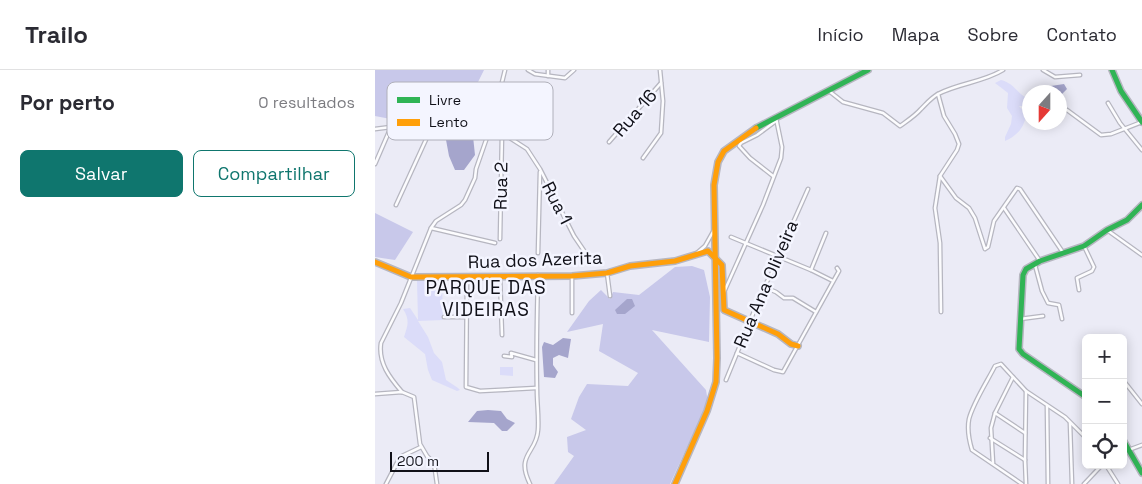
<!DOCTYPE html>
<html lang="pt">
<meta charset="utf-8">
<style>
body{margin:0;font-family:"Space Grotesk",sans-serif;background:#f7f7f7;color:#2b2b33}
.controls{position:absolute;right:15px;bottom:15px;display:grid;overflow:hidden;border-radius:8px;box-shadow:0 2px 12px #0003}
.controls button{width:45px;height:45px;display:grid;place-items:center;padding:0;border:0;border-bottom:1px solid #e1e1e2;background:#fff;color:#2b2b33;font:25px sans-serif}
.compass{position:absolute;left:647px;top:15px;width:45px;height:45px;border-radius:50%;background:#fff;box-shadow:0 2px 12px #0003;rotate:201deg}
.scale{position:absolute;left:15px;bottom:12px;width:99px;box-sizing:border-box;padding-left:5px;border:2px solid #101018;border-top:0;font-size:14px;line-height:18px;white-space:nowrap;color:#101018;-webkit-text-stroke:4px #f4f5ff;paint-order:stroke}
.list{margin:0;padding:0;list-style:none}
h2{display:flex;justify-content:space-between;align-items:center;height:65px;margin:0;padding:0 20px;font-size:21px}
h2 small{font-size:16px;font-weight:400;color:#7c7c81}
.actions{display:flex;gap:10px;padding:15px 20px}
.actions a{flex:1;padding:11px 0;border:1px solid #0f766e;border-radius:8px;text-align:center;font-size:18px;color:#0f766e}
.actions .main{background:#0f766e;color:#fff}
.icon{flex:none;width:28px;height:28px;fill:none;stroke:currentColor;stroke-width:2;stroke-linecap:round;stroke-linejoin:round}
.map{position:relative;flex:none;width:767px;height:414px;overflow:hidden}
header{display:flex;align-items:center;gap:30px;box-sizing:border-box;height:70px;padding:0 25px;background:#fff;border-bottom:1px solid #e1e1e2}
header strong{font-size:24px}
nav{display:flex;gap:28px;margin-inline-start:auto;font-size:18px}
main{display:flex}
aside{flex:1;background:#fff}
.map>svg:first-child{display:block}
.green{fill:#dbdcf9}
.forest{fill:#c8c8ea}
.water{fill:#a5a5cc}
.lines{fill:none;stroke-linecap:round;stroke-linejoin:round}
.street-casing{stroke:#b6b6c0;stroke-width:5}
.fast-casing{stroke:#b6b6c0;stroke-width:8}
.slow-casing{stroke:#b6b6c0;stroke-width:8}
.street{stroke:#fcfcfe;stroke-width:2.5}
.fast{stroke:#30b455;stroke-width:5}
.slow{stroke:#ff9f0a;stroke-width:5}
.labels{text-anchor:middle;stroke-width:5;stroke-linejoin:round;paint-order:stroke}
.street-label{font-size:18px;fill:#101018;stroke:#f4f5ff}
.neighbourhood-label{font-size:19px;letter-spacing:1px;fill:#101018;stroke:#f4f5ff}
.key{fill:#f4f5ff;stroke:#b0b0ba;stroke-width:1}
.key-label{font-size:14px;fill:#101018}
</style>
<header>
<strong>Trailo</strong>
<nav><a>Início</a><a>Mapa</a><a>Sobre</a><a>Contato</a></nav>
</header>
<main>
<aside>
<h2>Por perto<small>0 resultados</small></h2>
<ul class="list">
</ul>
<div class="actions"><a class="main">Salvar</a><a>Compartilhar</a></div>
</aside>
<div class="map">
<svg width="767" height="414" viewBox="0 0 767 414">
<rect width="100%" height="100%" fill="#ebebf6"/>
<g class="green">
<path d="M626,10C638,13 641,21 651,28L654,27V36H644L651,44C650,57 642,66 630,71V67L636,54L637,46L632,38L633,23L620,13Z"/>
<path d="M42,211H67L68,250L43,251L53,267L59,283L67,292L71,310L83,318L85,320L82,321L57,310L53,300L50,284L29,267C33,255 35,250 28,239L35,238L43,250Z"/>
<polygon points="125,297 138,297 138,306 125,305"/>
</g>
<g class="forest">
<polygon points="0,0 109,0 102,14 84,30 54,37 21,50 0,46"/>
<polygon points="0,143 38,162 20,190 0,187"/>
<polygon points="317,196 329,200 335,227 334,272 277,260 331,320 333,332 295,414 179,414 199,386 193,382 192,367 211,360 196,349 204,327 212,314 253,316 263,303 224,281 228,254 192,262 214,231 226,220 235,229 238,222 264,225 300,197"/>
</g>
<g class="water">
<polygon points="689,14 692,19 685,26 684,22 671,22 676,16"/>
<polygon points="86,39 105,55 97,57 100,85 89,100 80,100 74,86 69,59 75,50"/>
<polygon points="252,229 257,229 260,236 250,244 242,244 240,240"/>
<polygon points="188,268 196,269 193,288 184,285 178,288 178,295 183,302 180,308 169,307 167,277 169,272 178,275"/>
<polygon points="113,340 126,341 132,349 140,353 132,361 127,361 119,353 93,352 102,341"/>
</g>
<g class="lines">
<defs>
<g id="street">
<polyline points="130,0 117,53 127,63 152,79 165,99 199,166 216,191"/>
<polyline points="153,0 160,4 190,8 199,0"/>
<polyline points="173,0 173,6"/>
<polyline points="668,0 680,7 705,5"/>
<path d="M454,21L468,32L508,43L525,56C532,51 540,46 546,39C552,33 556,28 563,24C584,13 609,12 628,0"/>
<polyline points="563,24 569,46 580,64 584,74 582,80 565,106 560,138 565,173 566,242"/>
<polyline points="733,33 745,53 767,80"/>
<polyline points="692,40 726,65 736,64 767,52"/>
<path d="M0,59L16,57L65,39L83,34L100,42L117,53L101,99L100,108L90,130L86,135L61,151L56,158L26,233L6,273C3,293 15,308 27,322"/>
<polyline points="234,72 286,13"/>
<polyline points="268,88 286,63 288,31 285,0"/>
<polyline points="0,94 16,57"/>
<polyline points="398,106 375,88 364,76 366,73 382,65 401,51"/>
<polyline points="565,106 581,128 594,138 600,148 610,179 613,177 619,151 642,118 645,119 689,184"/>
<polyline points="21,135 65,39"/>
<polyline points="629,138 665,191"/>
<polyline points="56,158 120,173"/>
<polyline points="732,160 767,185"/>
<polyline points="356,167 436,200 458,211"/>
<polyline points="125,169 127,63"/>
<polyline points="163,183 165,102"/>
<polyline points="322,183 330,176 339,160"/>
<polyline points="660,195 667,221 673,233 684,235 687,249"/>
<polyline points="436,200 451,163"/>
<polyline points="232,203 235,226"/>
<polyline points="125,206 127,265"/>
<polyline points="92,207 91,317 105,321 161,318"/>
<polyline points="197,207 197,243"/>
<polyline points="389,217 401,222 409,228 418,228 441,242"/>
<polyline points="704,220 702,208 717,201 719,197 709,176"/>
<polyline points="349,222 388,135 406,88 407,77 401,48"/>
<polyline points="69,247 91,247"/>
<polyline points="645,249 668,246"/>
<polyline points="362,283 399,300 408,302 464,201 462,198"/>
<polyline points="129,286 137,287 136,283 161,290"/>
<polyline points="351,310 389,217 405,188 413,164 433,119"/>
<polyline points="748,310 767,334"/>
<polyline points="0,324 27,322 39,327 45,374 52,386 59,393 62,414"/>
<polyline points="672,336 673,414"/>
<polyline points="620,343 650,363"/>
<polyline points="695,353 697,414"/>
<polyline points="615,368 650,390"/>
<polyline points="748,382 767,375"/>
<polyline points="618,393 616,358 620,343 638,307"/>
<polyline points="731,395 743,414"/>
<polyline points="11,414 25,387 46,377"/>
<path d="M155,414C140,384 162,383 163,360C164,347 162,334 162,321C161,283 162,244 163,205"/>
<path d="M647,414L597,380C594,370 592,359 594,349C598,333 613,310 620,296L626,294L651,321L690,347L711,368"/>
<polyline points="651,414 650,390 651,321"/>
<polyline points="709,414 727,395"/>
</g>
<g id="fast">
<polyline points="737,0 746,21 767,52"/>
<polyline points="381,58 493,0"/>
<polyline points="711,327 648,284 644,279 648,205 651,199 665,191 709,176 732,160 752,150 767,135"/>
<polyline points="748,370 767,403"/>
</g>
<g id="slow">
<polyline points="0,192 36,207 197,206 232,203 255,196 300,191 333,181 347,195 349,240 403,264 416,274 423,276"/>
<polyline points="300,414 332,341 341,312 342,288 339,115 343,92 349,81 381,58"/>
</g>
</defs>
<use href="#street" class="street-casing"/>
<use href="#fast" class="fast-casing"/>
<use href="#slow" class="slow-casing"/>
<use href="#street" class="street"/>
<use href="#fast" class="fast"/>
<use href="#slow" class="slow"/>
</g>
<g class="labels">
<g class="street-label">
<text transform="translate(260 43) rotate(-49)" y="6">Rua 16</text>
<text transform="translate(126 116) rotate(-89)" y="6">Rua 2</text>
<text transform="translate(182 133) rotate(63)" y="6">Rua 1</text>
<text transform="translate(160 190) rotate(-2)" y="6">Rua dos Azerita</text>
<text transform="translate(391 214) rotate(-67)" y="6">Rua Ana Oliveira</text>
</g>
<g class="neighbourhood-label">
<text x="111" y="224">PARQUE DAS<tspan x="111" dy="22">VIDEIRAS</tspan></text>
</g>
</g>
<rect x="12" y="12" width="166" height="58" rx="8" class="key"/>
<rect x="22" y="27" width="23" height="6" fill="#30b455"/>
<rect x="22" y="49" width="23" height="7" fill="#ff9f0a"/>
<g class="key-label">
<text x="54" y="35">Livre</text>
<text x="54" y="57">Lento</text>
</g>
</svg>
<div class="controls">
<button>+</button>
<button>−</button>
<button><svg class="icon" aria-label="locate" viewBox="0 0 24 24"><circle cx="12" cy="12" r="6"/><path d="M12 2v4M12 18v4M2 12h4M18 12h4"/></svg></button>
</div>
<svg class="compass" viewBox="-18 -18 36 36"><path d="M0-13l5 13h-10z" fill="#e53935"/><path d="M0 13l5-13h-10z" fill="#7c7c81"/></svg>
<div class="scale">200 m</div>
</div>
</main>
